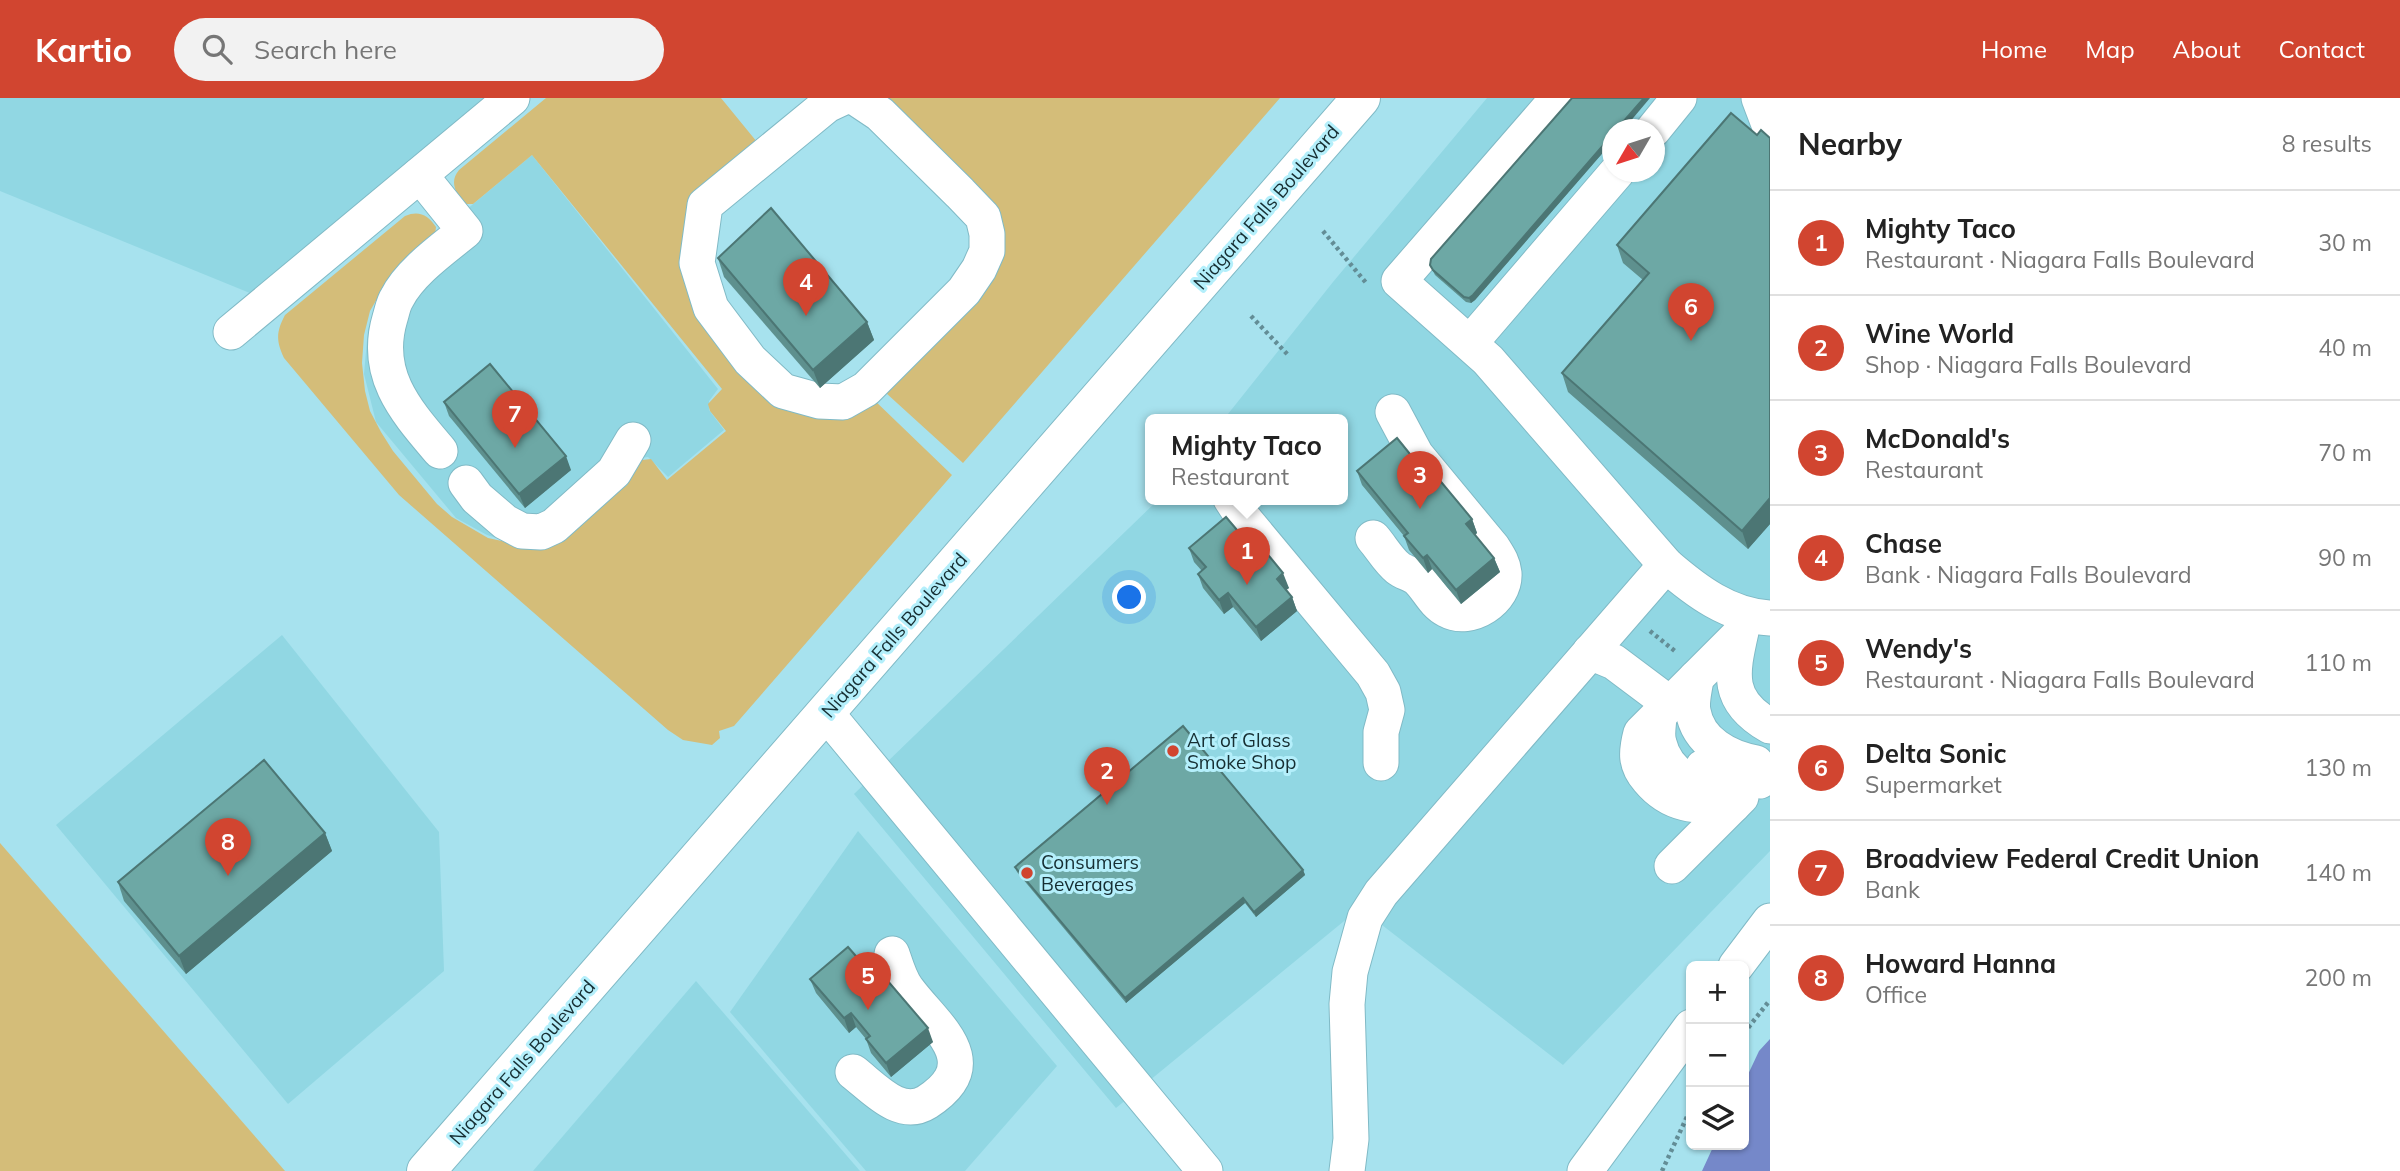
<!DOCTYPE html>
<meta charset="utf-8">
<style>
body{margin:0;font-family:Mulish,sans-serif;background:#f2f2f2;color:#222}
.controls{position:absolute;right:21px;bottom:21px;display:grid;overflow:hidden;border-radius:10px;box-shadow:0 2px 5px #0004}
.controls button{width:63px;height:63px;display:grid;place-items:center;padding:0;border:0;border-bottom:2px solid #e0e0e0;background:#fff;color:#222;font:35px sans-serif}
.compass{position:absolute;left:1602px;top:21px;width:63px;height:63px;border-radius:50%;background:#fff;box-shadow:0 2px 5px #0004;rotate:231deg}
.you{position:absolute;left:1130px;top:500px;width:24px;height:24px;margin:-18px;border:5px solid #fff;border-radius:50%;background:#1a73e8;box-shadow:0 0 0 10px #1a73e833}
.badge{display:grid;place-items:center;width:46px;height:46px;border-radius:50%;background:#d14530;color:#fff;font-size:23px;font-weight:700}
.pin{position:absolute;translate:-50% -58px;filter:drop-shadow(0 2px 4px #0008)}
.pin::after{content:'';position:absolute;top:37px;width:24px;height:21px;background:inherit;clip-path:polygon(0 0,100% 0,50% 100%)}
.popup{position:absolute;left:1145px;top:316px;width:203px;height:91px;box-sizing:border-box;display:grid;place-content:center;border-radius:10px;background:#fff;filter:drop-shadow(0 2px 5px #0005);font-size:23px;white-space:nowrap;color:#767676}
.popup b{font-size:26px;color:#222}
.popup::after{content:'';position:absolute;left:50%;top:100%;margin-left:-14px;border:14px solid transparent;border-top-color:#fff}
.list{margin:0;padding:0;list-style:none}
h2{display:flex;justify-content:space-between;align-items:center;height:91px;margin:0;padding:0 28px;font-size:30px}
h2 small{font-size:23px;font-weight:400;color:#767676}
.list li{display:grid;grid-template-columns:46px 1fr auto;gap:21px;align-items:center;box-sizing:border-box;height:105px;padding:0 28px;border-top:2px solid #e0e0e0}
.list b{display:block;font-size:26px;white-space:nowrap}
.list p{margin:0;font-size:23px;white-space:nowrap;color:#767676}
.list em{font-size:23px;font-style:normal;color:#767676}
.icon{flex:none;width:38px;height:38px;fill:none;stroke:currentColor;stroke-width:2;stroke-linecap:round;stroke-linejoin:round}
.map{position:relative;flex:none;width:1770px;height:1073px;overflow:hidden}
header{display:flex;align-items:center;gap:42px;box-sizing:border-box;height:98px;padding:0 35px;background:#d14530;color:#fff}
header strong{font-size:33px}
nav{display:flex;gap:38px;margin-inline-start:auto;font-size:24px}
.search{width:490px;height:63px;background:#f2f2f2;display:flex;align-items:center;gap:18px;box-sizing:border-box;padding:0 24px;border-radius:38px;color:#767676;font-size:26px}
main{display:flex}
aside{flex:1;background:#fff}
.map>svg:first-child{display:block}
.built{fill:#91d7e3;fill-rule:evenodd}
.green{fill:#d4bd79}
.water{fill:#7588c9}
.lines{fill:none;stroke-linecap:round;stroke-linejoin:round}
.minor-casing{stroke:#80bac6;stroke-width:37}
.major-casing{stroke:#80bac6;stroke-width:40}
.path{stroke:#638d96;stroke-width:4.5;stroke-dasharray:3.5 3.5;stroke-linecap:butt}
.minor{stroke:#fff;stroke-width:35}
.major{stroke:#fff;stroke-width:38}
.wall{fill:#5e908e}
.shaded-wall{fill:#4c7674}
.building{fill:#6da8a5;stroke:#4c7674;stroke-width:2}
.poi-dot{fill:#d14530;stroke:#b4effb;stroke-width:2.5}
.labels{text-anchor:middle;stroke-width:6;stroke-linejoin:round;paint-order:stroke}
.street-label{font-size:19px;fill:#162e32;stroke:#b4effb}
.poi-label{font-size:19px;fill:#162e32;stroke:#b4effb;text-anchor:start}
</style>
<header>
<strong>Kartio</strong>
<div class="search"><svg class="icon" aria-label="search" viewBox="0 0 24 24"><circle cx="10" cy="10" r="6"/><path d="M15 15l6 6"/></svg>Search here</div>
<nav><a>Home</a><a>Map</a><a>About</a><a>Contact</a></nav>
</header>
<main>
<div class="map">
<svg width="1770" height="1073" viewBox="0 0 1770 1073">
<rect width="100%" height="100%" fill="#a7e2ee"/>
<g class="built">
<polygon points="0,0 487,0 257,198 0,93"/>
<path d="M1487,0H1770V753L1563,967L1360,810L1116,1010L854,696L1159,401H1343V321H1224L1333,184ZM1612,32H1654V74H1612Z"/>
<polygon points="532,57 718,291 709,303 709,312 724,332 668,379 648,359 641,360 517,446 487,437 456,420 376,324 364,276 368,231 380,199 399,168"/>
<polygon points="282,537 439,734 444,873 288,1006 56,727"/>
<polygon points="858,733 1057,968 965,1073 866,1073 730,914"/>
<polygon points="696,883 860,1073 533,1073"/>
</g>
<g class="green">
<path d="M546,0H721L757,44L684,131L781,308L799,316L820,320L871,299L952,377L734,628L719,633L720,640L712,647L683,642L668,632L399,397L284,260C276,243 276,234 285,217L405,118C419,112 428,117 436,129L435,137L389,180L370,213L364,237L362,265L365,293L370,313L381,334L393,353L437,406L452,419L488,440L529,449L558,442L627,387L642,362L651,361L667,382L726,333L710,313L708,306L722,291L532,57L473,106H463C456,94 449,84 459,72Z"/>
<polygon points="873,0 1280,0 963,365 886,295 995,154"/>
<polygon points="0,745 285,1073 0,1073"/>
</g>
<polygon class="water" points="1770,941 1770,1073 1702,1073 1714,1047 1744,1047 1744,985 1759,953"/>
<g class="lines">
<defs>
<g id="minor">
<polyline points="842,0 827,7 705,107 697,165 711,210 750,262 783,293 819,303 843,304 866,291 964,193 979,171 987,153 987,136 983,119 960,95 880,16 856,0"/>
<path d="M1558,0L1399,183L1488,262L1666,467C1696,493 1729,518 1770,520"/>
<polyline points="1759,0 1770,29"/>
<polyline points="1653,32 1679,0"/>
<path d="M420,77L465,133C443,151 410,174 397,200C393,206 392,214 390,220C373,277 406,313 440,353"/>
<polyline points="231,234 512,0"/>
<polyline points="1470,245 1617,74"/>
<polyline points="466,385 477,400 505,424 522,433 541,434 554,428 614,374 633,342"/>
<polyline points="1231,401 1244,421 1373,576 1383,594 1387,612 1381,634 1381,665"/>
<path d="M1373,440C1381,449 1388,462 1398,470C1403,474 1411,476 1417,480C1428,490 1433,505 1447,512C1470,525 1506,502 1504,475C1503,465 1498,458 1493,450L1416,357L1393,314"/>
<path d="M1742,529C1732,574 1724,602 1770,628"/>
<polyline points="1590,554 1614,564 1670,606"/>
<path d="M1696,580C1695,590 1691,603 1693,613C1698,644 1728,660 1756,665"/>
<polyline points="826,615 1205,1073"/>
<path d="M1659,617C1659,626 1656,636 1659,645C1666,676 1697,692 1727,693"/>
<polyline points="1703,669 1721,678 1760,683"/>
<path d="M1733,707C1698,708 1672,710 1648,681C1635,666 1636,654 1641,635L1740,536"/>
<polyline points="1672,768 1741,699"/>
<polyline points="1736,868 1770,823"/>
<path d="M853,974C874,990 900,1021 927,1004C989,964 934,928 907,891C900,882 896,868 892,856"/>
<polyline points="1347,1073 1351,1041 1347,906 1350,874 1365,820 1381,795 1666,467"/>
<polyline points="1585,1073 1691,929"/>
</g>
<polyline id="major" points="426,1073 1361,0"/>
</defs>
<use href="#minor" class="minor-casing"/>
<use href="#major" class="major-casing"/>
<g class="path">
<polyline points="1323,133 1367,186"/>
<polyline points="1251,218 1289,258"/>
<polyline points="1650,533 1676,554"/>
<polyline points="1744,935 1770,902"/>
<polyline points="1662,1073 1691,1010"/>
</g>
<use href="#minor" class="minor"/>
<use href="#major" class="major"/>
</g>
<g class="wall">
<polygon points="1613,32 1613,43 1475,202 1471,205 1466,204 1435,177 1430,167"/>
<polygon points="1757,37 1770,40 1770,426 1748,451 1568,294 1562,275 1643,182 1623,165 1617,147"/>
<polygon points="718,160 867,224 874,242 820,290 724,179"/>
<polygon points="444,304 571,372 525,410 449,318"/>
<polygon points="1422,371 1472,421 1477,435 1475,437 1494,460 1500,474 1461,506 1432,471 1428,475 1409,452 1404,438 1362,387 1357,373"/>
<polygon points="1189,450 1259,458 1289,490 1286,492 1292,499 1297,513 1261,543 1233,509 1224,516 1203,490 1198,476 1202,473 1194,464"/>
<polygon points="325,735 332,753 186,876 124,803 118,784"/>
<polygon points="1015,769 1303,772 1305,777 1256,819 1245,805 1126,905 1017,774"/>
<polygon points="869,873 933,944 891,979 871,955 866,941 856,929 849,935 816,895 810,881"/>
</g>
<g class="shaded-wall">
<polygon points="1644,0 1650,0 1623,32 1616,32"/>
<polygon points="1613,36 1613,43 1475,202 1471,205 1469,200"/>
<polygon points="867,224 874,242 820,290 813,272"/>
<polygon points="566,358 571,372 525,410 519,396"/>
<polygon points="1770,400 1770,426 1748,451 1742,433"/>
<polygon points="1472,421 1477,435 1471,440 1466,426"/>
<polygon points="1427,457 1432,471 1428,475 1423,460"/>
<polygon points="1494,460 1500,474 1461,506 1456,492"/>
<polygon points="1283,475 1289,490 1282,495 1277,481"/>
<polygon points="1228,495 1233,509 1224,516 1219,502"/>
<polygon points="1292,499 1297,513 1261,543 1256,529"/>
<polygon points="325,735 332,753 186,876 179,858"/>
<polygon points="1303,772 1305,777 1256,819 1254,814"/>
<polygon points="1243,800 1245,805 1126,905 1125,900"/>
<polygon points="851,915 856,929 849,935 844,920"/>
<polygon points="928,930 933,944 891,979 886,965"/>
</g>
<g class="building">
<polygon points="1572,0 1644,0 1616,32 1613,32 1613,36 1473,197 1469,200 1464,199 1433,172 1430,167 1431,161"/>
<polygon points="1731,15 1757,37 1761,32 1770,40 1770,400 1742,433 1562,275 1649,175 1617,147"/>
<polygon points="771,110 867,224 813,272 718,160"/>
<polygon points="490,266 566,358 519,396 444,304"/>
<polygon points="1397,340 1422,371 1427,367 1472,421 1466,426 1494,460 1456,492 1427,457 1423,460 1404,438 1408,435 1357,373"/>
<polygon points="1226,419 1259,458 1265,453 1283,475 1277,481 1292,499 1256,529 1228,495 1219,502 1198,476 1206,469 1189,450"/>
<polygon points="1183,628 1303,772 1254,814 1243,800 1125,900 1015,769"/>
<polygon points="264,662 325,735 179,858 118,784"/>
<polygon points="848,849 869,873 875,868 928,930 886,965 866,941 870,938 851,915 844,920 810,881"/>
</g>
<g class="poi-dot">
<circle cx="1173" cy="653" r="7"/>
<circle cx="1027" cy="775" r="7"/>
</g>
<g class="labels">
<g class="street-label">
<text transform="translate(1266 109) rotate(-49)" y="7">Niagara Falls Boulevard</text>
<text transform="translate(894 537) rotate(-49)" y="7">Niagara Falls Boulevard</text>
<text transform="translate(522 964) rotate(-49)" y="7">Niagara Falls Boulevard</text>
</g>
<g class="poi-label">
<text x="1187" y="649">Art of Glass<tspan x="1187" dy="22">Smoke Shop</tspan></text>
<text x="1041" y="771">Consumers<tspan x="1041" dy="22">Beverages</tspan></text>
</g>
</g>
</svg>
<div class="controls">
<button>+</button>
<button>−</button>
<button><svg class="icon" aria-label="layers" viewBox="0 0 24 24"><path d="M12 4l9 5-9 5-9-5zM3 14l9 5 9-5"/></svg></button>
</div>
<svg class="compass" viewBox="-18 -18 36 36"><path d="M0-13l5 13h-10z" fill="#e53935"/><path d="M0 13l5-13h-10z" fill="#767676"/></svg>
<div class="you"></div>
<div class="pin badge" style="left:1247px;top:487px">1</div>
<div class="popup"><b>Mighty Taco</b>Restaurant</div>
<div class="pin badge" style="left:1107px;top:707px">2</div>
<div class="pin badge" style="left:1420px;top:411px">3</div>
<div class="pin badge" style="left:806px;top:218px">4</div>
<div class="pin badge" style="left:868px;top:912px">5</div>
<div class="pin badge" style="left:1691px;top:243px">6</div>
<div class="pin badge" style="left:515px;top:350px">7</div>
<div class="pin badge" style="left:228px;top:778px">8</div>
</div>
<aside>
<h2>Nearby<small>8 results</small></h2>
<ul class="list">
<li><span class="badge">1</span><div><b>Mighty Taco</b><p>Restaurant · Niagara Falls Boulevard</p></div><em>30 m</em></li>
<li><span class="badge">2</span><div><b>Wine World</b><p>Shop · Niagara Falls Boulevard</p></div><em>40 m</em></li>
<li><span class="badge">3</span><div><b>McDonald's</b><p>Restaurant</p></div><em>70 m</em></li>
<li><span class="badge">4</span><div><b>Chase</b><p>Bank · Niagara Falls Boulevard</p></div><em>90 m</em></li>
<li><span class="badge">5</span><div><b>Wendy's</b><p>Restaurant · Niagara Falls Boulevard</p></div><em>110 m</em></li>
<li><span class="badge">6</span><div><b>Delta Sonic</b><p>Supermarket</p></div><em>130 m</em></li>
<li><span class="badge">7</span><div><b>Broadview Federal Credit Union</b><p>Bank</p></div><em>140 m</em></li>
<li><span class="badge">8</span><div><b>Howard Hanna</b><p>Office</p></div><em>200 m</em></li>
</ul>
</aside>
</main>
